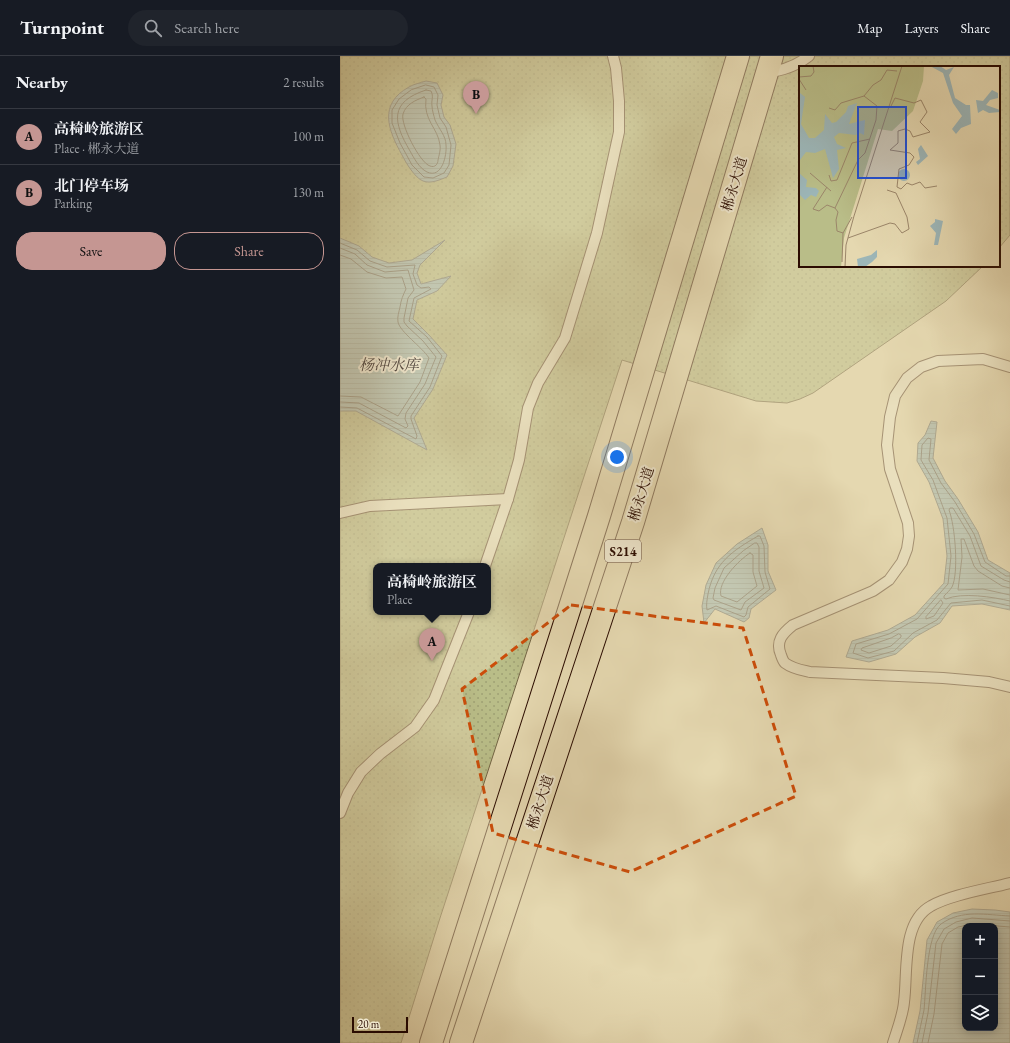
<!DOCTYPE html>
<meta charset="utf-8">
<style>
body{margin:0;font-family:"EB Garamond","Noto Serif SC",serif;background:#20242c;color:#f1f3f6}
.controls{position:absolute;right:12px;bottom:12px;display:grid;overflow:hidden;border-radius:8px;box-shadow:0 2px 10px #0003}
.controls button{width:36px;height:36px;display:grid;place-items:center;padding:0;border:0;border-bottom:1px solid #363941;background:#171b24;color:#f1f3f6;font:20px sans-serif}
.scale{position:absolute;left:12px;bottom:10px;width:56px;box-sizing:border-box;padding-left:4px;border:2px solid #2b0c01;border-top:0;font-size:11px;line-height:14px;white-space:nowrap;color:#2b0c01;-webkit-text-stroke:3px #eee6cc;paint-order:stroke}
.you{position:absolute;left:277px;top:401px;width:14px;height:14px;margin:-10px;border:3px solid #fff;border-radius:50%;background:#1a73e8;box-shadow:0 0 0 6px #1a73e833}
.badge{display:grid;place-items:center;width:26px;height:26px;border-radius:50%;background:#c59692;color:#111;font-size:13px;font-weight:700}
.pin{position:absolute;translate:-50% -33px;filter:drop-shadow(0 1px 2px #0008)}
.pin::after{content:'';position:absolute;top:21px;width:14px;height:12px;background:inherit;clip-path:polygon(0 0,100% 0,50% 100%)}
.popup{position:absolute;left:33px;top:507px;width:118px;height:52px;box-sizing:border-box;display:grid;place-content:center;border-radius:8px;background:#171b24;filter:drop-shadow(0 1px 3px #0005);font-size:13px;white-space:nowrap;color:#9ea1a6}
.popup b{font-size:15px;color:#f1f3f6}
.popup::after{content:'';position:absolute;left:50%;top:100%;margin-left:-8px;border:8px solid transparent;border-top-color:#171b24}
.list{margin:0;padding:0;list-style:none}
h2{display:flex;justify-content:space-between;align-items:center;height:52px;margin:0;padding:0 16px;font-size:17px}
h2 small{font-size:13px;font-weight:400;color:#9ea1a6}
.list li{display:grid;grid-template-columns:26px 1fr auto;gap:12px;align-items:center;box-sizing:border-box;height:56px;padding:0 16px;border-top:1px solid #363941}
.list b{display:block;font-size:15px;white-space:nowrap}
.list p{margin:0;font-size:13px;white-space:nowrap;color:#9ea1a6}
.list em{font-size:13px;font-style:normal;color:#9ea1a6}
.actions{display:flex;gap:8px;padding:12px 16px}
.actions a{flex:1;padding:9px 0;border:1px solid #c59692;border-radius:16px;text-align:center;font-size:14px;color:#c59692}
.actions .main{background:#c59692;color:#111}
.icon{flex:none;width:22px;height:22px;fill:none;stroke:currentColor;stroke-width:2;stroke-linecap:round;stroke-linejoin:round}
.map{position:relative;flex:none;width:670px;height:987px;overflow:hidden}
header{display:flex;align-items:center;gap:24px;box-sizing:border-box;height:56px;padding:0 20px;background:#171b24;border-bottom:1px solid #363941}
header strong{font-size:19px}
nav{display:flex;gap:22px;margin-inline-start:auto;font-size:14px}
.search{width:280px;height:36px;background:#20242c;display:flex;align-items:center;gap:10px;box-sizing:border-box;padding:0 14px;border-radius:22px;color:#9ea1a6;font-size:15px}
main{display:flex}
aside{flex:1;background:#171b24}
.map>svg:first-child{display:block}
.green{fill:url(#green-dots);stroke:#726444;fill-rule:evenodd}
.water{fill:url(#water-rules);stroke:#6f726f;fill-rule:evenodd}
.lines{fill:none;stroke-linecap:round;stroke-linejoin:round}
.shore{stroke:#64615c;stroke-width:1}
.service-casing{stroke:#5a3f2d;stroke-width:12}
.trunk-casing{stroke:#2b0c01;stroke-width:24}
.service{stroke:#eee6cc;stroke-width:10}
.trunk{stroke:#e5d8b0;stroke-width:22}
.marked{fill:none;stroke:#cc4d0a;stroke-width:3;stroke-dasharray:8 5;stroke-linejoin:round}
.labels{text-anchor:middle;stroke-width:4;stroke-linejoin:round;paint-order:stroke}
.shield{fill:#eee6cc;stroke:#664d3e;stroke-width:1}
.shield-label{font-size:13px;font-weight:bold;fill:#2b0c01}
.street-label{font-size:14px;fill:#2b0c01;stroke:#eee6cc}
.water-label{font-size:15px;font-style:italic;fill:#534841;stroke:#eee6cc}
.inset-road{fill:none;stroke:#9b866a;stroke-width:1}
.view{fill:#1d4ed8;fill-opacity:0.15;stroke:#1d4ed8;stroke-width:2}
.inset-edge{fill:none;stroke:#2b0c01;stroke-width:2}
</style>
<header>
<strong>Turnpoint</strong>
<div class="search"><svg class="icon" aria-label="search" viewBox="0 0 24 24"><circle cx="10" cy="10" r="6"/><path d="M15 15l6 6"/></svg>Search here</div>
<nav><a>Map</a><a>Layers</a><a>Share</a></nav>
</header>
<main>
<aside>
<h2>Nearby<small>2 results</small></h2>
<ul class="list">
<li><span class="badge">A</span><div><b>高椅岭旅游区</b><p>Place · 郴永大道</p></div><em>100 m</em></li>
<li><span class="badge">B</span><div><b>北门停车场</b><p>Parking</p></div><em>130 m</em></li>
</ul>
<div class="actions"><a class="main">Save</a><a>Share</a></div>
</aside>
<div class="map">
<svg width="670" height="987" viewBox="0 0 670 987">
<defs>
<pattern id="green-dots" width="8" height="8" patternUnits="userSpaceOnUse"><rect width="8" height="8" fill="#b9bd88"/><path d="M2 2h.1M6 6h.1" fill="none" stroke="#9fa174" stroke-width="1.8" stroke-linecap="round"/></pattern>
<pattern id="water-rules" width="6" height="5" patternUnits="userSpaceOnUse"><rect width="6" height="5" fill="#9cb6b8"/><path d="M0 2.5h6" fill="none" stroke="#879b9c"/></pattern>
</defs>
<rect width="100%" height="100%" fill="#e5d8b0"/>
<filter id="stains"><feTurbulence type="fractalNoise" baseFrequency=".005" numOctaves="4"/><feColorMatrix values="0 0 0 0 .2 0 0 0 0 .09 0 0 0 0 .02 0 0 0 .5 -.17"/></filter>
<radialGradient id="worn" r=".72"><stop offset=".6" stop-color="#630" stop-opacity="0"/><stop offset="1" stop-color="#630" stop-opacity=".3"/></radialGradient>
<path class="green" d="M0,0H670V179L659,192V11H460V210H643L606,245L473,337L460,343L447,347L416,345L282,304L100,862L61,987H0ZM36,510H148V556H36Z"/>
<g class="water">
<path d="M86,25L97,27L103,39L101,49L104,61L110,69L116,88L113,110L107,121C99,124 91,128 83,125C75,122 66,107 62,99C48,74 38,48 69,31C74,28 80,27 86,25Z"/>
<polygon points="0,182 19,190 32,201 49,207 72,204 105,184 80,209 77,217 81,228 111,220 97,235 77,244 73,263 89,279 107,299 93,333 74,362 87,394 16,355 0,355"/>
<polygon points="591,365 597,366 593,402 605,425 618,443 638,476 648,504 670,517 670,554 642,548 612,550 600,567 575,581 556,598 529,606 506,601 512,585 548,574 575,559 604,527 607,500 603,463 589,426 577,405 578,387 585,379"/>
<polygon points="422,472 428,489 428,515 436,534 411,553 409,562 404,566 375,553 364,567 362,550 366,529 376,507 397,488"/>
<path d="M632,853L655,854L670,856V987H573L580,955L587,884L597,866L613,857ZM625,870H655V972H625Z"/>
</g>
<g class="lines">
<g class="shore">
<polygon points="86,29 94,31 98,39 97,49 100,62 106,71 111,89 109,109 104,117 93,122 84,121 72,109 60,87 52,67 52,54 59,43 71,34"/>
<path d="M86,34L91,35C94,41 91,44 92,50C92,54 94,60 95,64C99,73 106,80 106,89C107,99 102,123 87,116C79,112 74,102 70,95C53,66 49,46 86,34Z"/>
<path d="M84,41L86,43C83,64 98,72 100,89C101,93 99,99 98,104C98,108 95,112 90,110C80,107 60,68 63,58C66,48 76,44 84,41Z"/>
<polyline points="0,187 17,194 30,205 47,211 75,209 73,218 77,229 81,232 89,231 91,233 74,242 69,265 87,281 102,300 90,331 71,360 71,363 77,380 76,383 17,352 0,351"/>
<polyline points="0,192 15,198 27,209 45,216 68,214 74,234 68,242 64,262 64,266 67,270 83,285 96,301 85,328 66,357 65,363 68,370 66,372 19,347 0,346"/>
<path d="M0,199L11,203L27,216L46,222L62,221L66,233C63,239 61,244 60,251C59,256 57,261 58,266C60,276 82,291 89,302L80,326L58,360L21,341L0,340"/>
<path d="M418,480H420L424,490L425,516L430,533L408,551L406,559L404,561L376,550L367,554C366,549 367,544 368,538C374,507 392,495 418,480Z"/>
<polygon points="415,487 417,487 419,491 419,515 424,532 405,546 401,554 374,544 373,542 375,532 384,512 403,495"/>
<path d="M410,497L413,499V516L417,530L397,546L381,540C377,526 399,504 410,497Z"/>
<polyline points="670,520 666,520 645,506 634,478 615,446 601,427 589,404 591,383 588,382 582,389 581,404 593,424 607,462 611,500 608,528 577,563 549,578 516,588 513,597 528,602 554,595 573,577 597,564 611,547 642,544 670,550"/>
<path d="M670,526L664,524L641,510L630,480L613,452H610L609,454C615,469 619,517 612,531C610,534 607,537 604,540V542L606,543C622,536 653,541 670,545"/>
<polyline points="670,532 662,530 638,515 634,510 624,483 621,483 622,501 618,534 643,533 670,539"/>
<polygon points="601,544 603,547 594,560 586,563 586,561"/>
<polygon points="559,578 561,579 561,581 551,590 529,597 521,594 522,592 551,582"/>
<path d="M577,987C579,976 582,965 584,954C586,935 586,879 601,868C622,853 646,859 670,860"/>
<polyline points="582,987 588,957 596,887 604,873 616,866 632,862 670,865"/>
<polyline points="588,987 594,958 602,888 608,877 618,871 633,868 670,871"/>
</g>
<defs>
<g id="service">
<path d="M427,16C443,15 456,10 469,0"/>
<path d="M670,311L643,303L598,305L581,311L567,322L555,340L550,361L547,389L550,413L568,467L569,480L567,493L562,506L549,524L533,535L453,569C443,577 435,585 441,599C442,602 443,605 445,607C453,613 461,614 470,616L603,622L649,626L670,631"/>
<polyline points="0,457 30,450 168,443"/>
<polyline points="145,510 168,443 179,404 188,352 198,327 225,282 257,177 279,76 279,45 276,12 273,0"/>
<polyline points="0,757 8,737 21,716 40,698 75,671 94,644 129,556"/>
<path d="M553,987C557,974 563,959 564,946C568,917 561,866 591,850C610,839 647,833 670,827"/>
</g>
<g id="trunk">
<polyline points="91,987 259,460 398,0"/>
<polyline points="121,987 293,466 432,0"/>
</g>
</defs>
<use href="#service" class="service-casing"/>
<use href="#trunk" class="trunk-casing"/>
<use href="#service" class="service"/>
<use href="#trunk" class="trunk"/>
</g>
<path d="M0 0H670V987H0ZM231,549L403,572L456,740L290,816L153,777L122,633Z" fill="#e5d8b0" fill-opacity=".55" fill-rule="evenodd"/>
<path class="marked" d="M231,549L403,572L456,740L290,816L153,777L122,633Z"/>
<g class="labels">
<rect class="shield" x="265" y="484" width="36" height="22" rx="3"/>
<g class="shield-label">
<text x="283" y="500">S214</text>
</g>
<g class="street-label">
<text transform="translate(394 128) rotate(-73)" y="5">郴永大道</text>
<text transform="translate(301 438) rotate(-73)" y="5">郴永大道</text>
<text transform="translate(200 746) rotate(-72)" y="5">郴永大道</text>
</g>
<g class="water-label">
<text x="49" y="314">杨冲水库</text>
</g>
</g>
<g transform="translate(459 10)">
<rect width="201" height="201" fill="#e5d8b0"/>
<path d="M0,0H125L124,15L114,45L93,65L79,63L45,172L42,201H0Z" fill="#b9bd88"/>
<path d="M131,0H141L147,4L155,1L150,9L156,32L167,39H171L172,58L162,62L157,68L153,63L163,50L154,37L144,7ZM193,24L199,27V32L191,34L187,39L201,44V46L190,47L184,44L179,47L177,34L184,35ZM1,27L6,31L2,58L10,72H16L25,64L26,48L33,57L37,56L47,46L49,40L58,37L50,58L66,54L65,69L59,66L57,69L40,67L35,71L38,78L47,82L38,84L40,103L34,112L26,83L16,87L7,86L1,94L0,102ZM122,79L129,90L119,99L117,96L121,93L119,83ZM99 109a6 6 0 1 1 12 0a6 6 0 1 1-12 0ZM0,107L8,114L7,121L17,122L20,125L17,131L12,129L6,134L0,128ZM136,153L144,155L139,179H135L137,167L131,160L136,156ZM78,184V191L73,196L66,201H59L58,193L72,189Z" fill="#9cb6b8"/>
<path class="inset-road" d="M0,11L12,10L15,6L14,0M0,13L7,24M30,42L36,44L42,37L65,30L74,19L82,14L88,4L98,5M91,42L96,32L115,37L122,34L128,46L121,56L131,66L114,71L111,65L106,63L99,65V77L91,84L111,87L115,91L110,99L100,103L98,121L102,123L108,117L113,119L121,116L126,122L138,120M11,107L32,125M30,109L32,115L38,114L53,77L71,73M28,121L14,143L20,145L28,139L36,142L39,146L37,154L38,165L44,167M36,142L59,94L66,87L77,54L78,40L65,30M49,172L91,157L96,158L103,167L110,163L108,151L97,127L88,124M43,196L44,167L53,151M46,201L47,179L55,150L103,0"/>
<path class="view" d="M59,41H107V112H59Z"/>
<rect width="201" height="201" class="inset-edge"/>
</g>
<rect width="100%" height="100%" filter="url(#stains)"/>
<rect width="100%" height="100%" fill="url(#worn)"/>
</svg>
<div class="controls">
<button>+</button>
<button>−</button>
<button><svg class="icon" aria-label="layers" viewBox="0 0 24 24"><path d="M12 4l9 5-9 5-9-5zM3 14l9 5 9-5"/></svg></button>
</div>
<div class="scale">20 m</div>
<div class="you"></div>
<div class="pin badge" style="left:92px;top:605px">A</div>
<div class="popup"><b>高椅岭旅游区</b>Place</div>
<div class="pin badge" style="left:136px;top:58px">B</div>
</div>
</main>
